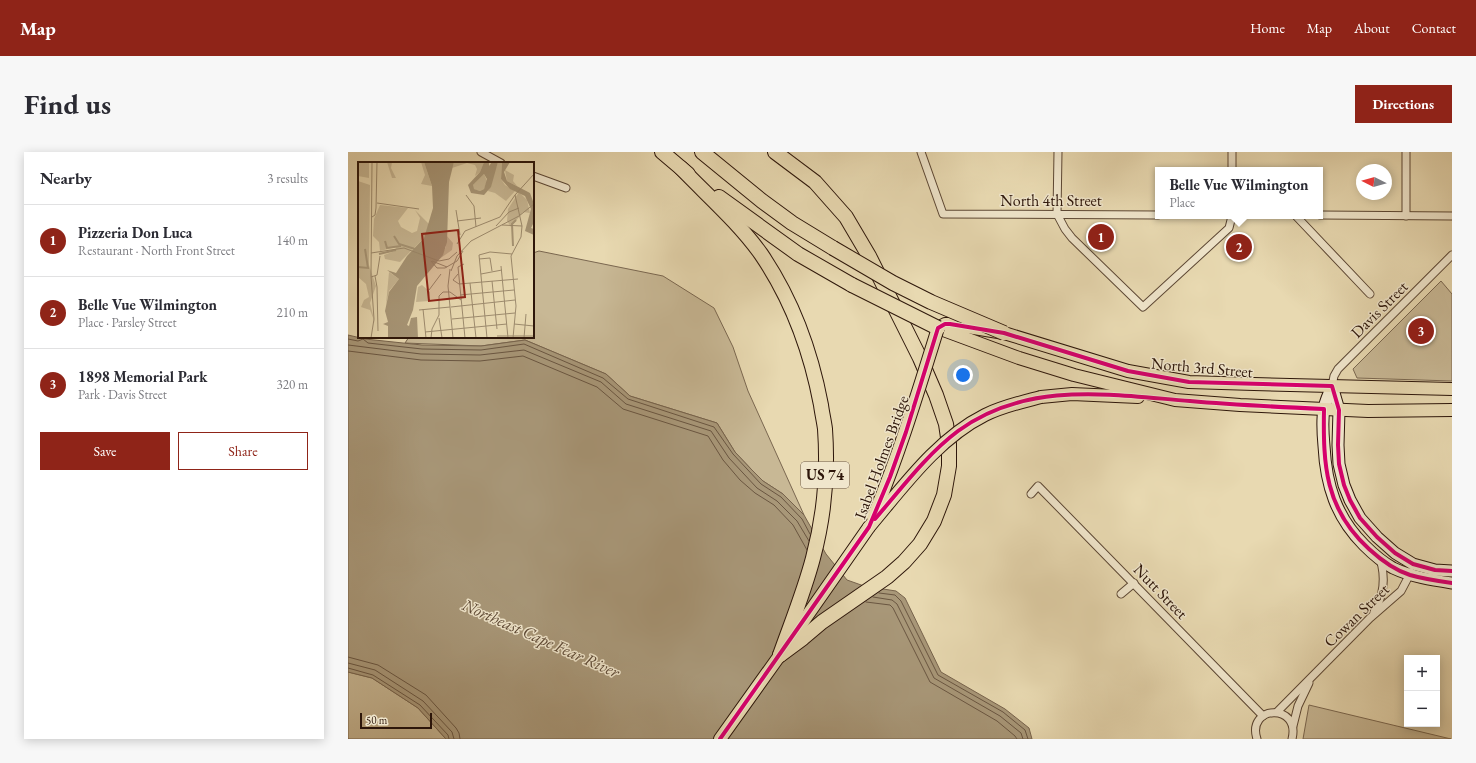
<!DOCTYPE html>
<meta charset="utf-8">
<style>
body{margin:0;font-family:"EB Garamond",serif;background:#f7f7f7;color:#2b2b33}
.controls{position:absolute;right:12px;bottom:12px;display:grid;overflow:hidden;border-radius:0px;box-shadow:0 2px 10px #0003}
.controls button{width:36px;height:36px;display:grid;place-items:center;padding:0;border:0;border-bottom:1px solid #e1e1e2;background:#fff;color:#2b2b33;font:20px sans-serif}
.compass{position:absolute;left:1008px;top:12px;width:36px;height:36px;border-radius:50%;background:#fff;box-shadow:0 2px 10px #0003;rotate:276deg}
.scale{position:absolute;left:12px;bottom:10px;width:72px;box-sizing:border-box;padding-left:4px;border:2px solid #2d160a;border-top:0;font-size:11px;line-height:14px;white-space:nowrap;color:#2d160a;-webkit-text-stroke:3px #f0e6cc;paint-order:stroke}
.you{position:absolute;left:615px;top:223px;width:14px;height:14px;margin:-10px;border:3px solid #fff;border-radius:50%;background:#1a73e8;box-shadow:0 0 0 6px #1a73e833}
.badge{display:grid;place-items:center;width:26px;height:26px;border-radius:50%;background:#8f2418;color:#fff;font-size:13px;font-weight:700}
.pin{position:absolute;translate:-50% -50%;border:2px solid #fff;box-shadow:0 1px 4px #0006}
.popup{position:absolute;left:807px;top:15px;width:168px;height:52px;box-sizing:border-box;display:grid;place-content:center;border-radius:0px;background:#fff;filter:drop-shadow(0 1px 3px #0005);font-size:13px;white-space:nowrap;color:#7c7c81}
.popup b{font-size:15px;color:#2b2b33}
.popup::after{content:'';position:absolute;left:50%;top:100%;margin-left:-8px;border:8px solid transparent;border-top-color:#fff}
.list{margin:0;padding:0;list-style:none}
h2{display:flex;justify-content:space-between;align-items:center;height:52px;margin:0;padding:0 16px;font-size:17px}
h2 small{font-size:13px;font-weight:400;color:#7c7c81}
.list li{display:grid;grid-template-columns:26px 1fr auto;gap:12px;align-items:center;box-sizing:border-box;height:72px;padding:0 16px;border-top:1px solid #e1e1e2}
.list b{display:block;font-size:15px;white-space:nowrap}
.list p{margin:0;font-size:13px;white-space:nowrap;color:#7c7c81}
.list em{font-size:13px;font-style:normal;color:#7c7c81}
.actions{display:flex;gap:8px;padding:12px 16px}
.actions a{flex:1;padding:9px 0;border:1px solid #8f2418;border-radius:0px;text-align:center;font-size:14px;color:#8f2418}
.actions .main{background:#8f2418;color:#fff}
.map{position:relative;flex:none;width:1104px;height:587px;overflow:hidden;border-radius:0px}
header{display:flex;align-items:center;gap:24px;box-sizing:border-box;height:56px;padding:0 20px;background:#8f2418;color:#fff}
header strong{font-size:19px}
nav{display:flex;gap:22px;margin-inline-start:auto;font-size:14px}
.intro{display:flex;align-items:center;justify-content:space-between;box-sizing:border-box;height:96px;padding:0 24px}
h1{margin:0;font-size:28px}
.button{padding:10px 18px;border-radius:0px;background:#8f2418;color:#fff;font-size:14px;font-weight:700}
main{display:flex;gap:24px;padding:0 24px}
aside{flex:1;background:#fff;border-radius:0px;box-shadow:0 2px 10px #0003}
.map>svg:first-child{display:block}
.green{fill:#c8b895;stroke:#7a6750}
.water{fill:#a89778;stroke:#77634c}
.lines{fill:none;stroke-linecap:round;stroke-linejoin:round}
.shore{stroke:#6a5641;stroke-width:1}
.minor-casing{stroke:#5c4734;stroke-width:9}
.secondary-casing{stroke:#2d160a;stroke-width:13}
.primary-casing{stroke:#2d160a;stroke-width:14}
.trunk-casing{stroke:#2d160a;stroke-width:14}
.motorway-casing{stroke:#2d160a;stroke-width:16}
.minor{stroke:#f0e6cc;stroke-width:7}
.secondary{stroke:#f0e6cc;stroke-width:11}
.primary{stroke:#e8d9b1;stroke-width:12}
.trunk{stroke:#e8d9b1;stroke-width:12}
.motorway{stroke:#e8d9b1;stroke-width:14}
.primary-bridge-casing{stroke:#2d160a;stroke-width:14;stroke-linecap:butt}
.motorway-bridge-casing{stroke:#2d160a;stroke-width:16;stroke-linecap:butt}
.primary-bridge{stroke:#e8d9b1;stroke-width:12}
.motorway-bridge{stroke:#e8d9b1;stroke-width:14}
.cycleway-casing{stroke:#f0e6cc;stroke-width:6}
.cycleway{stroke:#d6006c;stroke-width:4}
.labels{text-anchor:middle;stroke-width:3;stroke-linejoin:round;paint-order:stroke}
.shield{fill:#f0e6cc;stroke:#685444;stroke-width:1}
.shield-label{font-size:15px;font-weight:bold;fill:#2d160a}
.street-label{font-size:16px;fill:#2d160a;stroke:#f0e6cc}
.water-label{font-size:17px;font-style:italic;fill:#5e4a36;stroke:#f0e6cc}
.inset-river{fill:none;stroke:#a89778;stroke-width:2}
.inset-road{fill:none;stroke:#9d8b6e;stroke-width:1}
.view{fill:#8f2418;fill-opacity:0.15;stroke:#8f2418;stroke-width:2}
.inset-edge{fill:none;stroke:#2d160a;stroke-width:2}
</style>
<header>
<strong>Map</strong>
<nav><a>Home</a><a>Map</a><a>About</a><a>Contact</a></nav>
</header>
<div class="intro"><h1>Find us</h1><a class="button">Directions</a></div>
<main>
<aside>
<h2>Nearby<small>3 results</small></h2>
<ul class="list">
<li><span class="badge">1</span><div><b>Pizzeria Don Luca</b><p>Restaurant · North Front Street</p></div><em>140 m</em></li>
<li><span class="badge">2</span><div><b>Belle Vue Wilmington</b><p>Place · Parsley Street</p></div><em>210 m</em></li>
<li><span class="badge">3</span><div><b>1898 Memorial Park</b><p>Park · Davis Street</p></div><em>320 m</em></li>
</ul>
<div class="actions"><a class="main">Save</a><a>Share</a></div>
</aside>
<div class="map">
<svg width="1104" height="587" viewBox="0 0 1104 587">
<rect width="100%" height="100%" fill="#e8d9b1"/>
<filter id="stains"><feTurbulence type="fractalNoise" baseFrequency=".005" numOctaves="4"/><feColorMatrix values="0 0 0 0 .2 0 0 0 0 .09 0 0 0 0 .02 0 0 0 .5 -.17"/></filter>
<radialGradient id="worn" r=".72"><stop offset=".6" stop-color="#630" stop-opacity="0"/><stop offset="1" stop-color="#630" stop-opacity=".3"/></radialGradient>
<g class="green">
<polygon points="191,99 315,124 366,156 385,195 400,239 456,363 435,342 415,329 403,317 387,300 369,271 282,244 258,222 177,188 133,194 57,191 61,185 185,185 185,101"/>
<polygon points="1093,129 1104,142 1104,229 1009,226 1005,217"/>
<polygon points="0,520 24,526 70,556 98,587 0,587"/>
<polygon points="961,553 1103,587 955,587"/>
</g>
<polygon class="water" points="0,183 17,187 74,193 133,194 177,188 258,222 282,244 369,271 387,300 403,317 415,329 435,342 456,363 478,402 499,428 516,434 548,439 557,446 593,520 657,557 681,576 684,587 98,587 70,556 24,526 0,520"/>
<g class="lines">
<g class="shore">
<polyline points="0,187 10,189 15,187 20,191 74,197 133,198 176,192 255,226 280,247 366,275 385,302 413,332 433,345 454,367 462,382"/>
<polyline points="0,193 73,202 132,203 176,198 253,230 278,252 363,279 381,306 409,336 429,349 449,369 461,389"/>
<polyline points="0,199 73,208 132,209 175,204 249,235 275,257 360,284 375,308 392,328 407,341 426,353 445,373 459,398"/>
<polyline points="531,441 547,443 553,449 590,523 655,560 677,578 680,587"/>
<polyline points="525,445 544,448 549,452 586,526 652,564 673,581 675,587"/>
<polyline points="518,450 542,453 545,456 582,530 649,569 667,584 669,587"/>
<polyline points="0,505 30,513 78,543 108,576 111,581 112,587"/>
<polyline points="0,511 27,518 75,549 104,580 106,587"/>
<polyline points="0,516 25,523 72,553 100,583 101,587"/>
</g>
<defs>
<g id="minor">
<polyline points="133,0 153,11"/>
<polyline points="573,0 595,62 810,63"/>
<polyline points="710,0 709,62 717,77 724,86 795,155 881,76 884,64"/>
<polyline points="884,0 884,18"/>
<polyline points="1058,0 1058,64"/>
<polyline points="185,24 218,36"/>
<polyline points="972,63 1104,64"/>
<polyline points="948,64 1022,142"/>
<polyline points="984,234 986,224 990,217 1104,103"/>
<polyline points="683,342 690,334 915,564"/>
<polyline points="773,442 786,431"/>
<path d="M1026,460C1036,443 1038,426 1032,407"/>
<polyline points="929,560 1022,466 1053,439 1063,420"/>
<polyline points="945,574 950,554 961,531"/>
<path d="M909,587C898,553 953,551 944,587"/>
</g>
<g id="secondary">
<path d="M984,234C981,242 977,249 976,257C974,268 975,283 976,294C978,333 988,365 1016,393C1025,402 1034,410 1045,416C1064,425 1084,428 1104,431"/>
<polyline points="984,234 991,258 990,293 991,312 996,333 1002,348 1012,366 1029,385 1047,401 1065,412 1087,418 1104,419"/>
</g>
<g id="primary">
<polyline points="590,176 671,206 726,223 827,248 892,253 1020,259 1104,258"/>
<polyline points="590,176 597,172 602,172 656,181 780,219 841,230 906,232 1104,237"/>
<polyline points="693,245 724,242 790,245"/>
<polyline points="438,494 521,375"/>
</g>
<polyline id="trunk" points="372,587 432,503"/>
<g id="motorway">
<polyline points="314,0 340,22"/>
<polyline points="354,0 414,49 444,71 485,96"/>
<polyline points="427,0 467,30 498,65 521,104 572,206 588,243 598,272 601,292 601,314 596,343 586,369 572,392 556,410 539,425 474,470 455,486 432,503"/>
<path d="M333,16C360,44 391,71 413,102C443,146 463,200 473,253C474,261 476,269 477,277C480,319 476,365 465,406C457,437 443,472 432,503"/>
<polyline points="371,45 450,102 504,133"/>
</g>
</defs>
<use href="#minor" class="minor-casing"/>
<use href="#secondary" class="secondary-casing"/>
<use href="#primary" class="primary-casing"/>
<use href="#trunk" class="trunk-casing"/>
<use href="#motorway" class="motorway-casing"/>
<use href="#minor" class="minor"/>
<use href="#secondary" class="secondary"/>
<use href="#primary" class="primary"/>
<use href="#trunk" class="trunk"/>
<use href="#motorway" class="motorway"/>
<defs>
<g id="primary-bridge">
<path d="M525,365C551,303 570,240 590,176"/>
<path d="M521,375C555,335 589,287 637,263C655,254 674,250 693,245"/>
</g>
<g id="motorway-bridge">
<polyline points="485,96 545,131 583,150 656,181"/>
<polyline points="504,133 590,176"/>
</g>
</defs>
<use href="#primary-bridge" class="primary-bridge-casing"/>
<use href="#motorway-bridge" class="motorway-bridge-casing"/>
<use href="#primary-bridge" class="primary-bridge"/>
<use href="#motorway-bridge" class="motorway-bridge"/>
<defs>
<g id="cycleway">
<path d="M527,367C553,337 578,303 610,279C680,228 763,243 842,249C887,253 931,255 976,257C975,313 977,357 1021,397C1033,408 1046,418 1062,423C1076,427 1090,429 1104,431"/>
<polyline points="372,587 521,375 542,325 558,280 590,176 597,172 602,172 656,181 780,219 841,230 984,234 991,258 990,293 991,312 996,333 1002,348 1012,366 1029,385 1047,401 1065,412 1087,418 1104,419"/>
</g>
</defs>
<use href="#cycleway" class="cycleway-casing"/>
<use href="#cycleway" class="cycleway"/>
</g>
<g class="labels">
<rect class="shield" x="453" y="310" width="48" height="26" rx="3"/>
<g class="shield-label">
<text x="477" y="328">US 74</text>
</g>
<g class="street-label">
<text x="703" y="54">North 4th Street</text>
<text transform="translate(1031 157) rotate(-45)" y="6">Davis Street</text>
<text transform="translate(854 215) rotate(5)" y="6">North 3rd Street</text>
<text transform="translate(533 305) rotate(-70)" y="6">Isabel Holmes Bridge</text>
<text transform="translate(813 439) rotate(46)" y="6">Nutt Street</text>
<text transform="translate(1008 463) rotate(-44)" y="6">Cowan Street</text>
</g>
<g class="water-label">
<text transform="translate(193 486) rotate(24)" y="6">Northeast Cape Fear River</text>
</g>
</g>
<g transform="translate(10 10)">
<rect width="176" height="176" fill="#e8d9b1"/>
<path d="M0,0H11V16L0,14ZM29,0H34L33,6L38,16H34ZM63,0H66L74,24L63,22L67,13ZM96,0H126L122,10L117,14L119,7L117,3L109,1L94,6ZM140,0H144L143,17L147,23L157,29L148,39L137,31L130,29ZM147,8L156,13L155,19L159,24L149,19ZM126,12L129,19L126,27L122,29L115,27V23ZM0,19L12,23L11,103L18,124L12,141L17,161L12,148L3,145L6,138L11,135L8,122L0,115ZM161,30L169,38L172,51L165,50L153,65L149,59L150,47ZM22,43L50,46L40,59L43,65L54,71L59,69L62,56L57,48L71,62L66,76L42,100L27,97L26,93L37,89L38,85L22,89L21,80L15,74L16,57ZM88,73L95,81L94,88L80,98L88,85ZM31,110L41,117L31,129L28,143ZM64,123L72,130L71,139L58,140L60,125Z" fill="#c8b895"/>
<path d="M66,0H96L91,20L89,80L85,93L59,124L55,148L49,163L51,164L53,156L59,155L60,176H30V164L25,162L30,160L27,149L31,130L41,117L29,108L38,111L49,94L66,76L75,46L74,24ZM126,0H131V4L134,0H140L133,25L126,33L113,31L110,23L122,10ZM126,12L129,17L126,27L122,29L116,27L115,23ZM144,0H152L146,10L149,19L172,31L176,42V60L173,66L176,67V73L167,69L173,47L167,34L152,27L143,17Z" fill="#a89778" fill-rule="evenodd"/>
<path class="inset-river" d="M36,74L41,82L57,87M27,79L29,86L43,84M155,84L154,62L158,58M21,92L38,88M0,105L10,106L7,87"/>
<path class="inset-road" d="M108,33L116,44L118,65M19,41L61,47M98,48L102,73M14,55L17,53L18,46L19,0M99,59L123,56M144,63L164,64M138,64L151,50L161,46M164,64L157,33L176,12M99,82L107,69L142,55L157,33M13,91L46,86L81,99L91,97L99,90M121,97L132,96L134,109M73,99L79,106H87L99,99L105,89M74,99L89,105M106,102L100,105L107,176M143,104L150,176M92,107L90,124L95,176M93,109L99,94L113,79L161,54L176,42M100,112L95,118L101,122M123,112L144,108M17,114L19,125L20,169M13,115L19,113L22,94M134,119L139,167M112,121L118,176M101,122L160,117M71,128L83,112M92,130L103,138M102,133L156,128M93,145L157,138M65,147L68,176M61,148L92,145M81,156L84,176M94,157L157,151M156,162L176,164M67,170L149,162M139,174H176M13,176L16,157L13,114L14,0M73,176L74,167L81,153V134L85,130H92M129,176L121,93L132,90L154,92M155,176L158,144L153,94L163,75L164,64M166,176L168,152"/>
<path class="view" d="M100,68L107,135L71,139L64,72Z"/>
<rect width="176" height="176" class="inset-edge"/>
</g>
<rect width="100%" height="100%" filter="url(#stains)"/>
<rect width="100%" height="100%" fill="url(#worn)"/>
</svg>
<div class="controls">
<button>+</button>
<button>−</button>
</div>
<svg class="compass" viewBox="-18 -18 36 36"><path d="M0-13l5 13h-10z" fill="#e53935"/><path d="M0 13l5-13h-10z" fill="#7c7c81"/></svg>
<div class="scale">50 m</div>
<div class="you"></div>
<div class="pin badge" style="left:753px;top:85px">1</div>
<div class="pin badge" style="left:891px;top:95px">2</div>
<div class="popup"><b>Belle Vue Wilmington</b>Place</div>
<div class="pin badge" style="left:1073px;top:179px">3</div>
</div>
</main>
